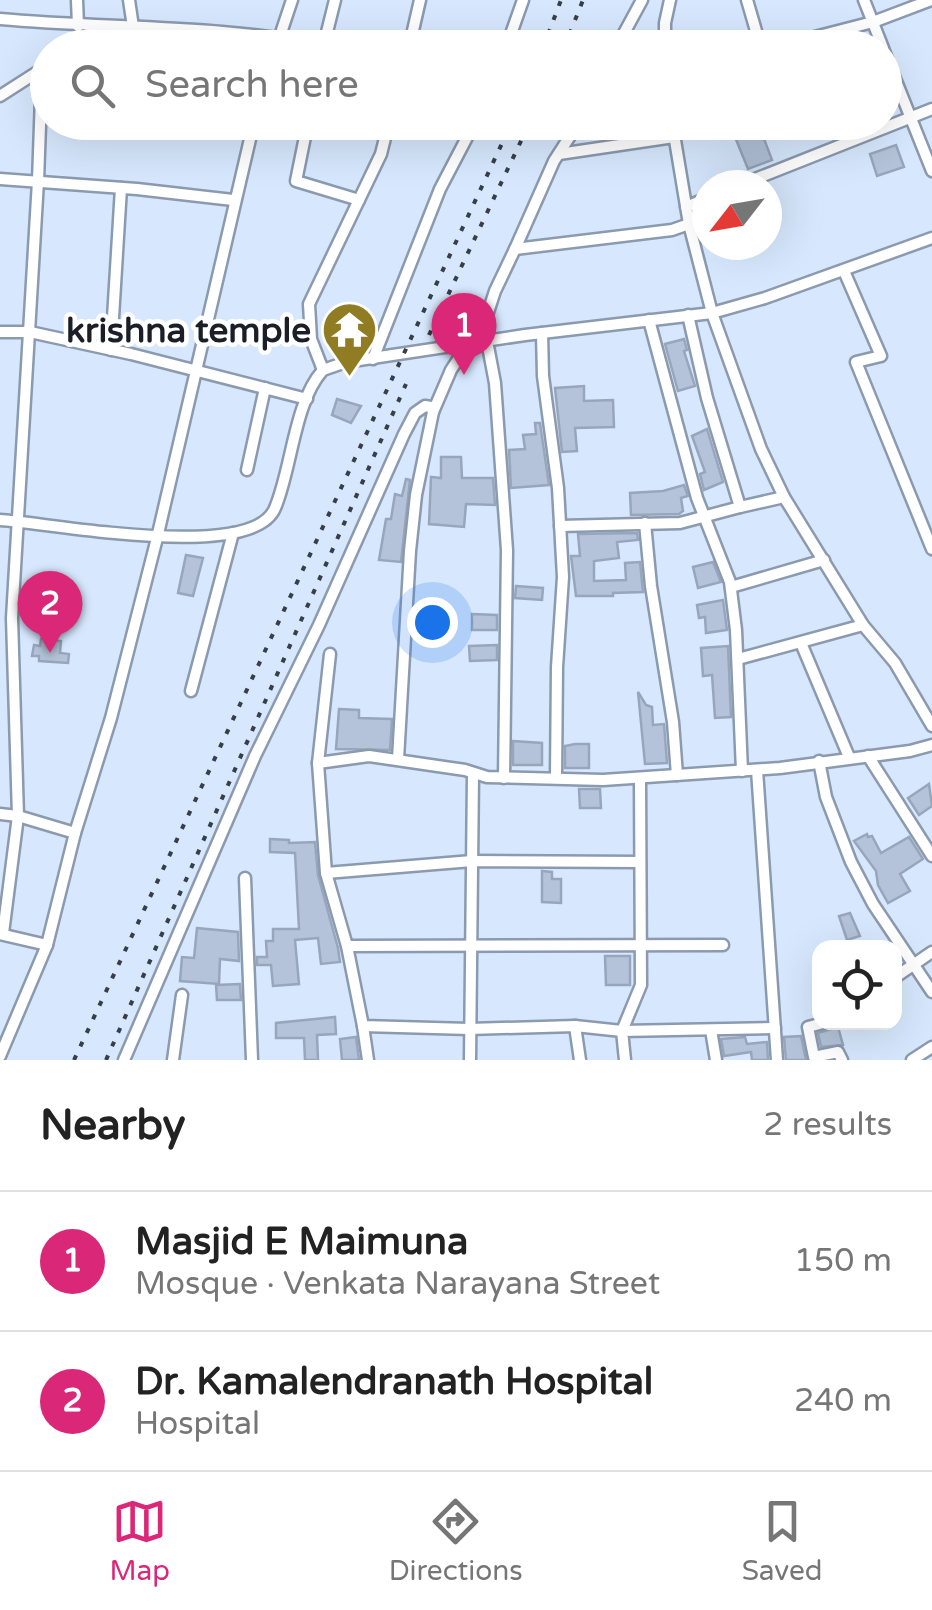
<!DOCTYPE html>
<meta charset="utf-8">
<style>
body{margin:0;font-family:"Varela Round",sans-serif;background:#f2f2f2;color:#222}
.controls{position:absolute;right:30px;bottom:30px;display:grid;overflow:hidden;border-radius:20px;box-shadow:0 10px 40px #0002}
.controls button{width:90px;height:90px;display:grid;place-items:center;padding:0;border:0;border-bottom:2px solid #e0e0e0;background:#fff;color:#222;font:50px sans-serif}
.compass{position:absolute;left:692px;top:170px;width:90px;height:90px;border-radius:50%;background:#fff;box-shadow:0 10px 40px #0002;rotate:239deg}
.you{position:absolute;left:432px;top:622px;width:35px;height:35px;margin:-25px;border:8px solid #fff;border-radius:50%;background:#1a73e8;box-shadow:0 0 0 15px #1a73e833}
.badge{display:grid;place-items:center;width:65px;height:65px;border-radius:50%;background:#db2777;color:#fff;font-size:32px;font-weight:700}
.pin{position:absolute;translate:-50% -82px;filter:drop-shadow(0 2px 5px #0008)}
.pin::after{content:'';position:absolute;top:52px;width:35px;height:30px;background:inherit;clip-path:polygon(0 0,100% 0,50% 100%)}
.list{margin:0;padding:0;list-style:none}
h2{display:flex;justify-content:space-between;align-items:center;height:130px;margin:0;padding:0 40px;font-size:42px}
h2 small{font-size:32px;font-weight:400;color:#767676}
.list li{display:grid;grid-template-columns:65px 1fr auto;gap:30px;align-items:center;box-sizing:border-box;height:140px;padding:0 40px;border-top:2px solid #e0e0e0}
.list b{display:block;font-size:38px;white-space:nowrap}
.list p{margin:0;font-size:32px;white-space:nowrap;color:#767676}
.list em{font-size:32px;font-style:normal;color:#767676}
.icon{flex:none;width:55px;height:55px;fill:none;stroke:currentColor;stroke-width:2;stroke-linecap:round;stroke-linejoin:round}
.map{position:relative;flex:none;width:932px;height:1060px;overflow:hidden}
.search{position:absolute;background:#fff;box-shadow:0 10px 40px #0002;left:30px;right:30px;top:30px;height:110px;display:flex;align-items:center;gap:25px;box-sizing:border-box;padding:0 35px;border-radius:55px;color:#767676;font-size:38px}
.sheet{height:410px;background:#fff}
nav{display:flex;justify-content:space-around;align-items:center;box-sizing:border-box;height:140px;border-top:2px solid #e0e0e0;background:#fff;font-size:28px;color:#767676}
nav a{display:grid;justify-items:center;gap:5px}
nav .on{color:#db2777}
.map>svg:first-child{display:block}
.building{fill:#b4c3d9;stroke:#97a6bb;stroke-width:2.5}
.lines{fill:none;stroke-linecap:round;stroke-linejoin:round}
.minor-casing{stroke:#8b9aaf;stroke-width:15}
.minor{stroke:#fff;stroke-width:10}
.rail{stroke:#373e48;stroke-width:4;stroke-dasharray:5 10;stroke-linecap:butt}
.labels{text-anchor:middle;stroke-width:9;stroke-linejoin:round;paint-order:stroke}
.poi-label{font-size:35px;font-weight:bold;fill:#1a1f27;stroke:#fff;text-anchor:end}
</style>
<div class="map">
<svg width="932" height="1060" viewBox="0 0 932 1060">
<rect width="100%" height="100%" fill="#d7e8fe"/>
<g class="building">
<polygon points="758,123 772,160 748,169 733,132"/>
<polygon points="896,145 904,167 877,176 870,154"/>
<polygon points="684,339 687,350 684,351 695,386 678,391 665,344"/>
<polygon points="584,386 584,401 613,400 614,427 575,428 577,451 562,452 555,388"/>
<polygon points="337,399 361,406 351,423 332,415"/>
<polygon points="535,423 540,423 549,485 511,488 509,450 525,449 523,435 536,434"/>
<polygon points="707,429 723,482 704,490 700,474 705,472 692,436"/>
<polygon points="441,457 461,457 462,478 493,478 495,505 466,504 464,527 429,524 431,477 441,478"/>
<polygon points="406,479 410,480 401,562 379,560 386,519 391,519 395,494 402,496"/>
<polygon points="684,485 688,496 681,498 683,511 679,514 631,515 630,493 663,491"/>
<polygon points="637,533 638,540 617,542 619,558 594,561 594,581 626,580 625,563 640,562 643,592 613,593 613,596 576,596 571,556 580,556 578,534"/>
<polygon points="186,555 203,558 193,596 178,593"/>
<polygon points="713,562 721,582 698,588 693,567"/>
<polygon points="516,586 543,588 542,600 515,598"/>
<polygon points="723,600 727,630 706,633 705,617 699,618 697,605"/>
<polygon points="472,614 497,615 497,630 472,630"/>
<polygon points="41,639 61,641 60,653 69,654 68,663 39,661 39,656 32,656 34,645 40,646"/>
<polygon points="497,645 497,660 470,661 469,646"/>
<polygon points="728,646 731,717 715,718 712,675 703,676 701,648"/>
<polygon points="638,692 646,705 652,707 653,725 664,724 667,763 645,764"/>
<polygon points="339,709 359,710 359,718 392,719 390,750 336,749"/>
<polygon points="513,741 542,743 542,765 513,765"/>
<polygon points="575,744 589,744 589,768 565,768 565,746"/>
<polygon points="929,784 932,806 919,815 908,798"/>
<polygon points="579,789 600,789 601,808 580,808"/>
<polygon points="867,834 868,837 872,836 881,853 909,837 923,859 900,874 910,891 888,903 878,885 876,871 854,841"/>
<polygon points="270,839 289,840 289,843 315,842 318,875 338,948 340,962 321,964 318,938 295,940 299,984 273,986 271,965 257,965 257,957 267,957 266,941 273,941 273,929 299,929 295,853 270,852"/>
<polygon points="542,871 552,872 552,879 561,879 561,903 542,902"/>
<polygon points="850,913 860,936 847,940 839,916"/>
<polygon points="197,928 238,932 239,961 220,959 219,984 180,981 182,957 194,958"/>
<polygon points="605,956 630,956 630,985 606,985"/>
<polygon points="240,984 241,1000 217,1000 216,985"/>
<polygon points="335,1017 336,1034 317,1035 318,1060 305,1060 304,1038 276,1038 276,1023"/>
<polygon points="838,1027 843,1045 821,1047 818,1033"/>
<polygon points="801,1036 806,1060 786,1060 784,1037"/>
<polygon points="356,1037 359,1060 342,1060 340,1039"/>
<polygon points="745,1037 747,1044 767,1042 768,1060 752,1060 751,1052 724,1056 721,1039"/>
</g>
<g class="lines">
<defs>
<g id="minor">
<polyline points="77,0 78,26"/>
<polyline points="129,0 133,27"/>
<polyline points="747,0 761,48"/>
<polyline points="864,0 883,48"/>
<path d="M0,19C111,29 225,24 334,48"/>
<polyline points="71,48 96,27"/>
<polyline points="276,48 292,0"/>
<polyline points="323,48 335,0"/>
<polyline points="409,48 420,0"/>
<polyline points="506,48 523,0"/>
<polyline points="616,48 642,0"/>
<polyline points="665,48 665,23 670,0"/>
<polyline points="772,48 873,22 931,0"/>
<polyline points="884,51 932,171"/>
<polyline points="0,96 42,69"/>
<polyline points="308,122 296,181 359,200"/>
<polyline points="579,122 554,161 515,249 672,230 689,224"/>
<polyline points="672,122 689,224 712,313 761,449 784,497 863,625 895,663 932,726"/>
<polyline points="559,154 674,137"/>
<polyline points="0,179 137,189 233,200"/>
<polyline points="740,185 932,109"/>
<polyline points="686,207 707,198"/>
<polyline points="844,271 881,356 856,362 932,549"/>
<polyline points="649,320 697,498 730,582 736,630 742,771"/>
<polyline points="0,332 30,332 131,354 307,399"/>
<polyline points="542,333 543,376 558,488 563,577 557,667 556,778"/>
<polyline points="487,341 495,383 507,550 504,778"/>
<polyline points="478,343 495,291 515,249"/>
<polyline points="111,350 121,188"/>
<polyline points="373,359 440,189 475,122"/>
<polyline points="323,370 311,339 309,304 381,154 389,122"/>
<polyline points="433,412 451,370 468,344"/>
<polyline points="247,470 265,388"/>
<polyline points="740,507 784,497"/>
<path d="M0,520C51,523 253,563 275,508C292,468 294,402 323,370L346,362L525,335L712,313L765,298L932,238"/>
<polyline points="645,523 651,586 673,722 677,775"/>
<polyline points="560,526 680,523 740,507 707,398 688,315"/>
<polyline points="731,587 824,560"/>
<polyline points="801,643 849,757"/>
<polyline points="330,654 318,763 326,873 347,946 363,1026 469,1029 575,1026 622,1031 641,985 640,778"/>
<polyline points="738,659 863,625"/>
<polyline points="191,691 233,533"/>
<polyline points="868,756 932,856"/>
<polyline points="819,761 826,797 851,862 873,904 932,992"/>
<polyline points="318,763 369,756 465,770 487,777 603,780 780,768 910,751 932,745"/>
<polyline points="757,770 777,1060"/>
<polyline points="0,814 18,816 75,833"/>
<polyline points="326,873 472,861 640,862"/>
<polyline points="245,878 252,1060"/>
<polyline points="3,933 18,816 12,618 38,181 42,69 48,65"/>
<polyline points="0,934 47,945"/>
<polyline points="347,946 723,945"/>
<polyline points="894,978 932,952"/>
<polyline points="827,1022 808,1027 814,1057 838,1052 842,1060"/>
<polyline points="363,1026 368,1060"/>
<polyline points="575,1026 580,1060"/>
<polyline points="711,1030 716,1060"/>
<polyline points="0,1056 47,945 75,833 111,718 157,538 254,122"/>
<polyline points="124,1060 255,756 319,625 404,434 415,413 425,406 431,407 433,412 416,495 410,551 398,759"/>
<polyline points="173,1060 182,995"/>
<polyline points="470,1060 473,774"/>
<polyline points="625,1060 622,1031 775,1028"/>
<polyline points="912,1060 932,1047"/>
</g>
</defs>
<use href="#minor" class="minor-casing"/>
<use href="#minor" class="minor"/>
<g class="rail">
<polyline points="543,48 561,0"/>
<polyline points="564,48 583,0"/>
<polyline points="429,335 530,122"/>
<polyline points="74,1060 512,122"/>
<polyline points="106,1060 406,384"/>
</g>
</g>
<defs>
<symbol id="temple-pin" viewBox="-11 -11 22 30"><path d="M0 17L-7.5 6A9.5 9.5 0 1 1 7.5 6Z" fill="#907c23" stroke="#fff"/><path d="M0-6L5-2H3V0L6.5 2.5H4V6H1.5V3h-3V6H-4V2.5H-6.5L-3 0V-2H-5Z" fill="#fff"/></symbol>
</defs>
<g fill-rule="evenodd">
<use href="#temple-pin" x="318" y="298" width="63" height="86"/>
</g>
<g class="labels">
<g class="poi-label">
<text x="311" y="342">krishna temple</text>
</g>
</g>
</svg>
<div class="controls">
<button><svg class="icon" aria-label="locate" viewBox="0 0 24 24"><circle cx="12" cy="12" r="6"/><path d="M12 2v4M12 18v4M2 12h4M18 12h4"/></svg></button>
</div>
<svg class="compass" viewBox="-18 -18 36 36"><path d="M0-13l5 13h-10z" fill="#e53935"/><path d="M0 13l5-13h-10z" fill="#767676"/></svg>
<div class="you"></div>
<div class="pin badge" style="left:464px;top:375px">1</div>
<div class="pin badge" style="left:50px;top:653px">2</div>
<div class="search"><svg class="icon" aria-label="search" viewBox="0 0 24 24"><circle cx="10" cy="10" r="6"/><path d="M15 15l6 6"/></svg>Search here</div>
</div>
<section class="sheet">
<h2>Nearby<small>2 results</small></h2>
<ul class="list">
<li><span class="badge">1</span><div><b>Masjid E Maimuna</b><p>Mosque · Venkata Narayana Street</p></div><em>150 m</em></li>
<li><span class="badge">2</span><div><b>Dr. Kamalendranath Hospital</b><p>Hospital</p></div><em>240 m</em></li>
</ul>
</section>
<nav>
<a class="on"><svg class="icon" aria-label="map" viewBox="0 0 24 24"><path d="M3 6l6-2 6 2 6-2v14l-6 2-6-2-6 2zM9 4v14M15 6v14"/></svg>Map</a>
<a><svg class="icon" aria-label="directions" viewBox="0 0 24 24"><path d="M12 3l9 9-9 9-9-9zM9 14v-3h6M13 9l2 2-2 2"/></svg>Directions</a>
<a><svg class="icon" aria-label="saved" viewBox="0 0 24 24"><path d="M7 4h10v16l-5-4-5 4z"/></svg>Saved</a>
</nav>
